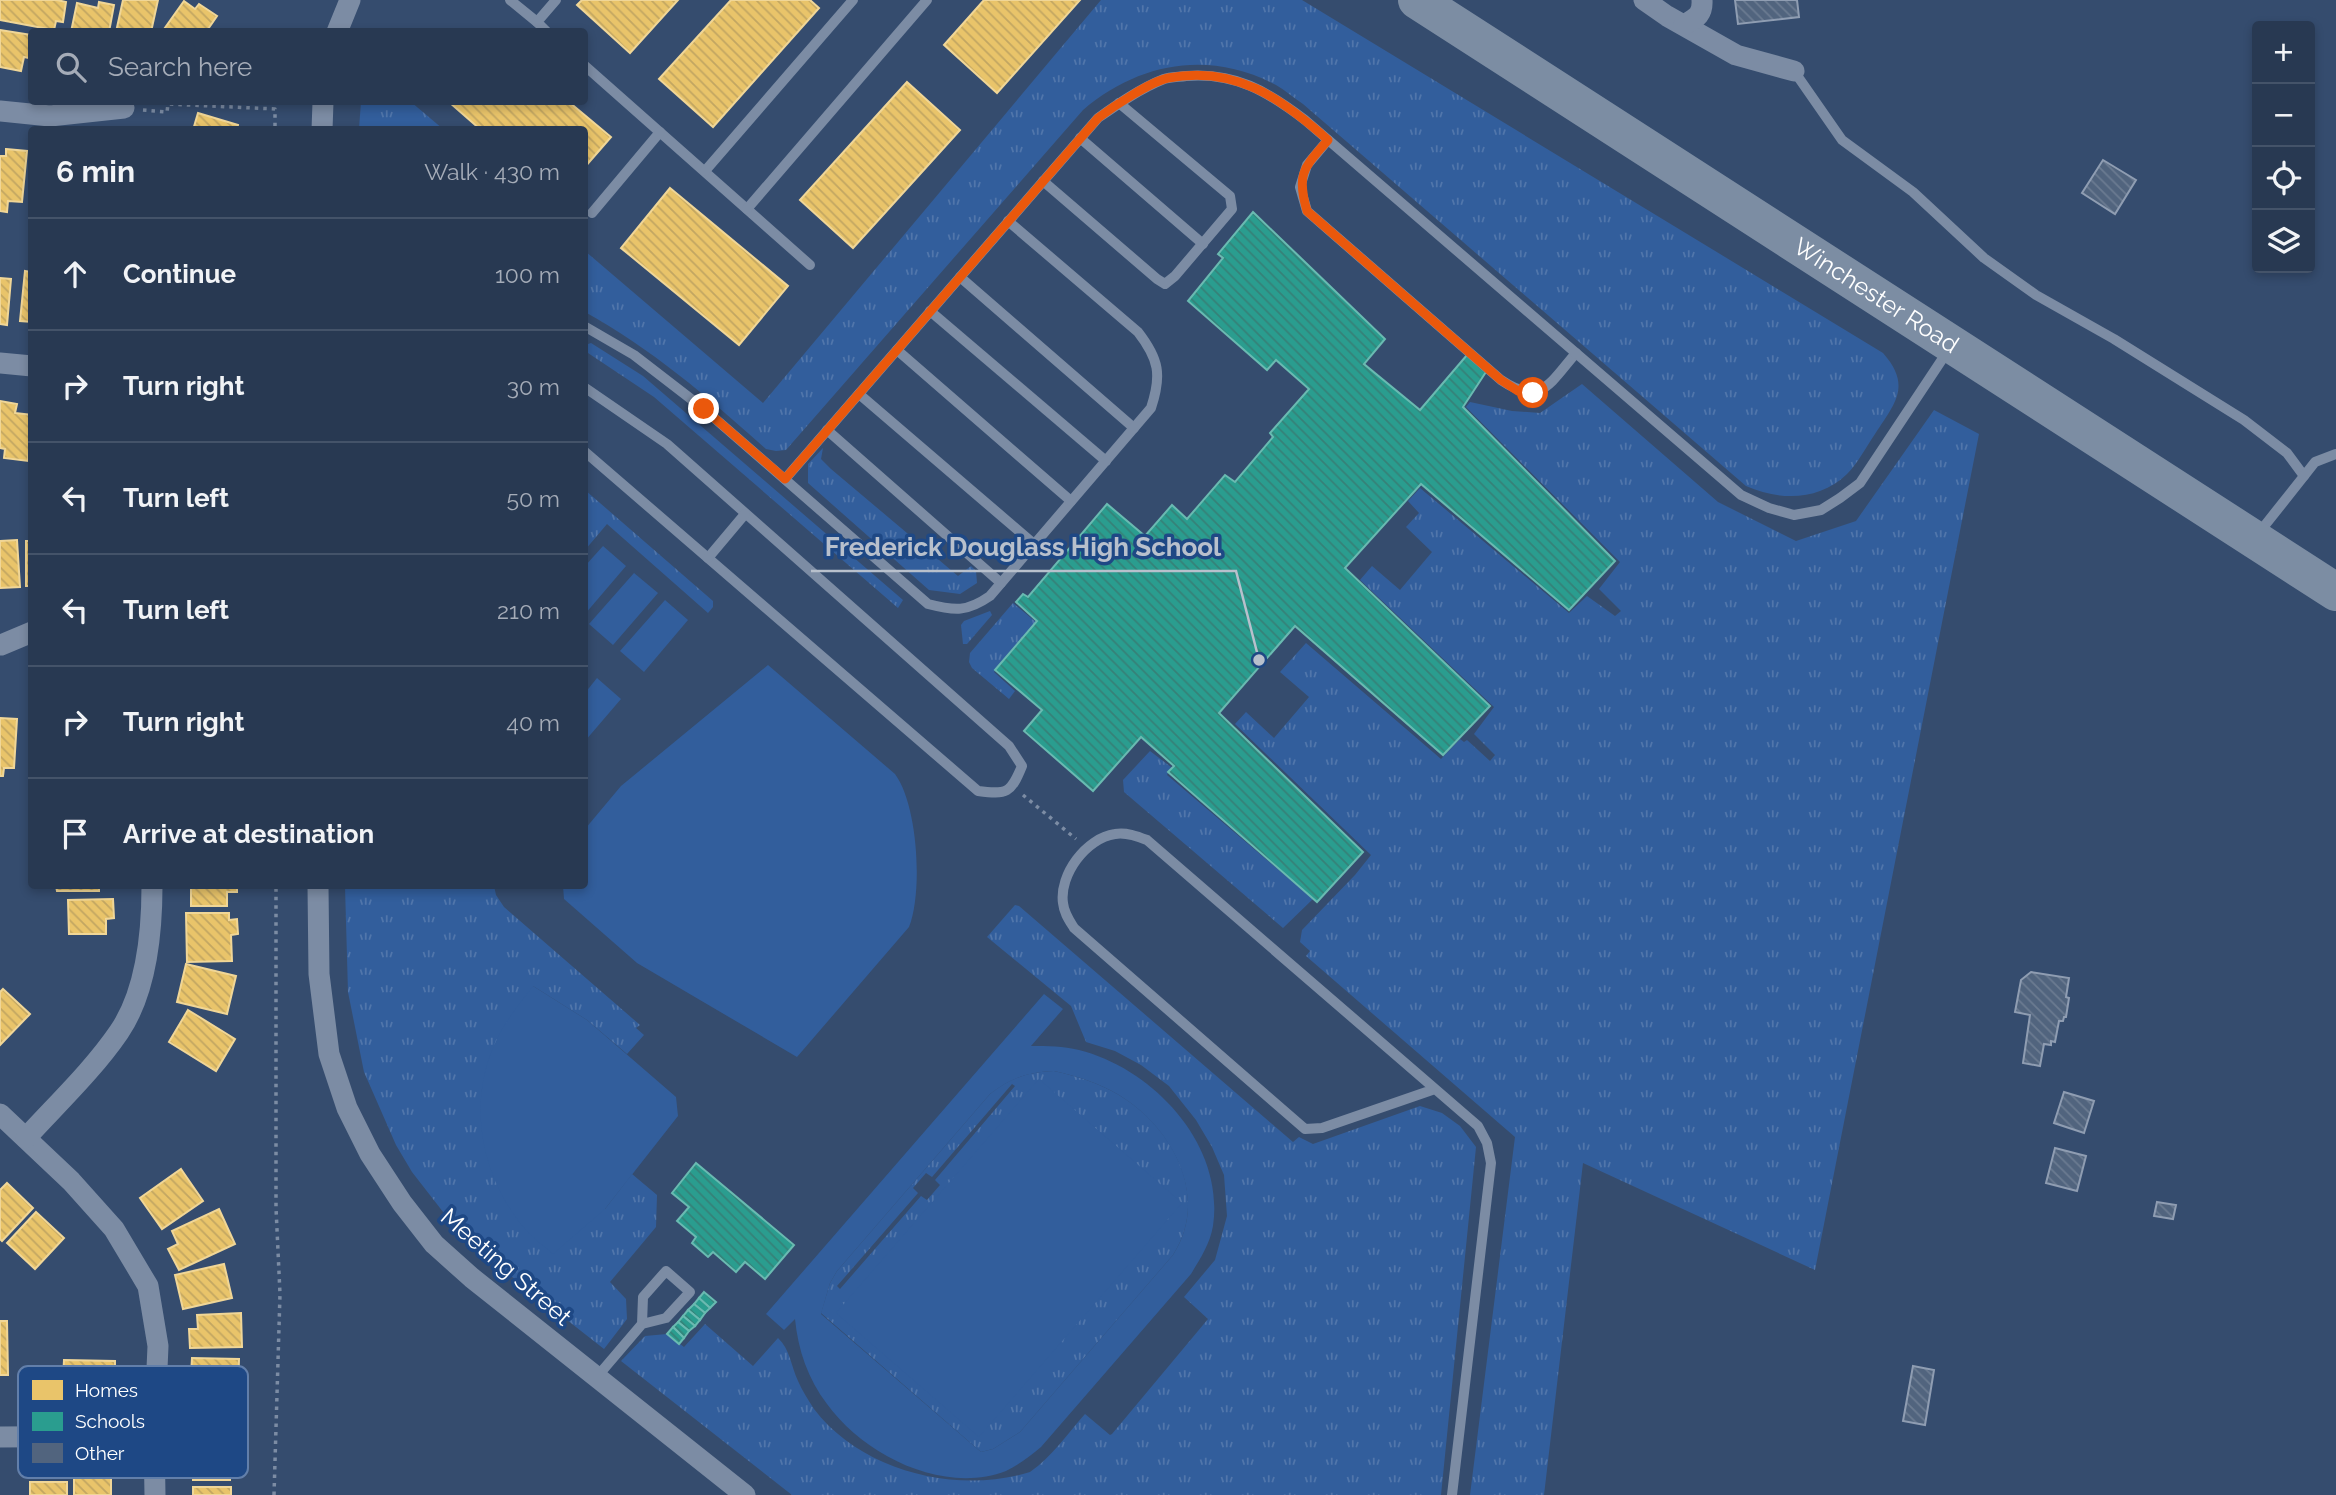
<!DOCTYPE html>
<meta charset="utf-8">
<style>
body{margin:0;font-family:Raleway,sans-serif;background:#34445c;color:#f1f3f6}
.controls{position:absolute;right:21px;top:21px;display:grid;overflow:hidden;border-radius:7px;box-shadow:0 4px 10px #0003}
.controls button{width:63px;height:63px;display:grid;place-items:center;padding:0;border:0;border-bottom:2px solid #445369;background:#283952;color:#f1f3f6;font:35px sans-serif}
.stop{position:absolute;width:21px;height:21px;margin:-16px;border:5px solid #ea580c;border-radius:50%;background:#fff}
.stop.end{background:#ea580c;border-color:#fff;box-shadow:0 2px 7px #0008}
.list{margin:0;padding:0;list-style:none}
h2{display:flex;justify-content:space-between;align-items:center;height:91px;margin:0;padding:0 28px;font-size:30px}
h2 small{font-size:23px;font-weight:400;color:#a5acb8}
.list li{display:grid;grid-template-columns:46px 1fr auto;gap:21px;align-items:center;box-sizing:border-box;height:112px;padding:0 28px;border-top:2px solid #445369}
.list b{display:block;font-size:26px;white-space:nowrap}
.list em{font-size:23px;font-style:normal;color:#a5acb8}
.icon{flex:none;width:38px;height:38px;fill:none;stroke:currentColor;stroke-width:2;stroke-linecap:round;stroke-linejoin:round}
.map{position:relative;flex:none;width:2336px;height:1495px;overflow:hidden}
.search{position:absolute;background:#283952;box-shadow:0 4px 10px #0003;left:28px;top:28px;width:560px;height:77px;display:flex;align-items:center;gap:18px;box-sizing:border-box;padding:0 24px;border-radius:7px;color:#a5acb8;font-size:26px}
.panel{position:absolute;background:#283952;box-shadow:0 4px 10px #0003;left:28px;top:126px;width:560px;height:763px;border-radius:7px}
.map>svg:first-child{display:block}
.grass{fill:url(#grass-tufts);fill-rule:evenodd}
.pitch{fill:#325e9c;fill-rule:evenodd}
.homes{fill:url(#homes-back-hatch);stroke:#f0d697;stroke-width:2}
.schools{fill:url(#schools-back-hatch);stroke:#6abab1;stroke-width:2}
.building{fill:url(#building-back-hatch);stroke:#8f9db2;stroke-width:2}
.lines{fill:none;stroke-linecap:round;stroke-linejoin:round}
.path{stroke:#7c8ca4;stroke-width:3.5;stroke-dasharray:3.5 5;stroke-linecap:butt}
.lane{stroke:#7c8ca4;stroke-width:10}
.street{stroke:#7c8ca4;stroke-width:21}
.highway{stroke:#7c8da3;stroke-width:38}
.route{stroke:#ea580c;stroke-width:9}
.labels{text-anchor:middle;stroke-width:7;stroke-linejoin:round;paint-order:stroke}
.street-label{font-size:24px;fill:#fff;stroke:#1e4885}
.key{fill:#1e4885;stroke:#627faa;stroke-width:2}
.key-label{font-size:19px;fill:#fff}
.leader{fill:none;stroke:#b8c0cc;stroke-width:2.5}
.callout-dot{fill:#b8c0cc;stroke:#1e4885;stroke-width:2.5}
.callout-label{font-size:26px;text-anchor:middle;font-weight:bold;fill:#b8c0cc;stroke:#1e4885;stroke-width:7;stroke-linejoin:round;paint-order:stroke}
</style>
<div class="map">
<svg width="2336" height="1495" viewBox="0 0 2336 1495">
<defs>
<pattern id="grass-tufts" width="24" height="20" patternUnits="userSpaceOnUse" patternTransform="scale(1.75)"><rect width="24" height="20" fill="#325e9c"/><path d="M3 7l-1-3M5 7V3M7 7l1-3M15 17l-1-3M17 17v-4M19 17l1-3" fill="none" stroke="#5176ab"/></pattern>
<pattern id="homes-back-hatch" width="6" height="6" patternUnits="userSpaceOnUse" patternTransform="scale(1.75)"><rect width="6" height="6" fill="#e9c46a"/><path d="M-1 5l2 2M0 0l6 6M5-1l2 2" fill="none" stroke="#c2a662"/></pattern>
<pattern id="schools-back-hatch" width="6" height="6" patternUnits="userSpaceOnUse" patternTransform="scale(1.75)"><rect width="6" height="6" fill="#2a9d8f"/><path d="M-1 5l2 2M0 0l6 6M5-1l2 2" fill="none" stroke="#368178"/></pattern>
<pattern id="building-back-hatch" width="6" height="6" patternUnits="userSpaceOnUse" patternTransform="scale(1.75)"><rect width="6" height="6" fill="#51647e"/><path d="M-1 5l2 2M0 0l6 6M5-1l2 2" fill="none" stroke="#6b7b91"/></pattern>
</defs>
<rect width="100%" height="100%" fill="#354c6e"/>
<g class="grass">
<path d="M1101,0H1302L1883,353C1912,386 1895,403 1875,434C1866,447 1858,463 1847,474C1819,501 1780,501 1746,486L1303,104C1294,98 1285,90 1276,85C1209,50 1140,62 1083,110L786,450L776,451L766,449C709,398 652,349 585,312V251L763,403Z"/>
<polygon points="361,102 411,102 443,129 359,129"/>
<polygon points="591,343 643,376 903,600 898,608 654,397 585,351 585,345"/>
<polygon points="1582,384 1718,502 1796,541 1856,521 1934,410 1979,434 1815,1270 1583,1163 1544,1495 1470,1495 1515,1137 1306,956 1310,951 1300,942 1302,930 1355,875 1371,855 1235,724 1246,712 1274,738 1309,697 1280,672 1306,643 1441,759 1460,739 1464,742 1467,740 1490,761 1495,755 1474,734 1494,707 1360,580 1372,566 1400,590 1432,552 1406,527 1419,513 1408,501 1420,488 1569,613 1587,596 1615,616 1621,611 1599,589 1620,562 1466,407 1470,402 1512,411 1540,413"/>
<polygon points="823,448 821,459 831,469 958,576 971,566 976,571 977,583 960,594 929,590 808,483 808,464"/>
<polygon points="585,490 713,601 713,607 708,613 607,524 585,550"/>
<polygon points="1013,603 1036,622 994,672 1015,691 1009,699 972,668 969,662 970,653"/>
<polygon points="990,611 992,615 967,644 963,644 961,625 964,621"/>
<polygon points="1150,751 1171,767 1167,775 1313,899 1283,928 1124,792 1123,780"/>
<polygon points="345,886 494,886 496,895 504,907 640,1025 636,1028 644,1035 627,1054 587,1020 533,986 605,1209 632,1174 657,1195 656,1227 610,1282 626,1299 627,1319 604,1349 484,1255 447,1217 412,1172 396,1145 364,1072 348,992"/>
<path d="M1015,905L1019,906L1293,1142L1299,1137L1313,1144L1420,1106L1442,1113L1460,1126L1476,1147L1441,1495H792L621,1361L645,1336L667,1334L684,1347L705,1324L753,1366L778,1338C790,1349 791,1366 798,1381C802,1390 808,1400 814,1409C861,1471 957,1495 1030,1472C1052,1457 1068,1433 1085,1414L1110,1435L1112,1434L1208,1319L1184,1297L1215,1260L1227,1216L1224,1175L1212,1147L1196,1120L1169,1086L1141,1065L1115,1051L1086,1042L1071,1006L987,937Z"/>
<path d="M1054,1071C1077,1076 1099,1083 1119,1095C1174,1128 1210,1198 1173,1255L1020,1432L993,1449L981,1452L821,1313L830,1283L837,1271L990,1094C1010,1078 1028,1072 1054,1071ZM1012,1084L1015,1086L935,1180L940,1185L927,1200L921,1196L840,1289L837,1286L918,1193L913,1188L926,1173L932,1177Z"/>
</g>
<g class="pitch">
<polygon points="603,546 626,566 585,614 585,566"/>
<polygon points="634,573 658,593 613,645 589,624"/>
<polygon points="665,600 688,620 644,672 620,651"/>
<path d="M768,665L895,774C918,805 923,892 909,927L797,1057L637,963L564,899L563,886H584L585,829L621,786Z"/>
<polygon points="597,678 621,699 585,741 585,693"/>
<path d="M533,986L587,1020L676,1097L678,1116L605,1209L553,1254C544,1246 533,1238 525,1229C481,1177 466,1102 497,1039C507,1019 520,1003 533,986Z"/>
<path d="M1044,994L1063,1009L1031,1046C1048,1046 1063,1046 1079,1050C1154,1069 1225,1145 1213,1226C1210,1244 1200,1259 1191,1274L1041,1447C1030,1456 1019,1465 1006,1471C943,1495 864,1455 827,1404C808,1379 798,1350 795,1319L784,1330L766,1314ZM1054,1071C1077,1076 1099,1083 1119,1095C1173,1128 1210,1198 1173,1255L1020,1432L993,1449L981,1452L821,1314L830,1283L837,1271L990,1094C1010,1078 1029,1072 1054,1071Z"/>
<polygon points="1039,1079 1182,1203 979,1437 836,1313"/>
</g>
<g class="homes">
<polygon points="0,0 57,0 66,2 63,22 56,21 54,30 0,20"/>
<polygon points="123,0 158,0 151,32 116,32"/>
<polygon points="582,0 678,0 630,53 577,5"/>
<polygon points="731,0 810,0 819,8 713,127 659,79"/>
<polygon points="984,0 1080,0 997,93 944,45"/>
<polygon points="184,1 195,9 199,4 217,16 206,32 162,32"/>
<polygon points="99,2 114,5 109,32 71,32 77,3 98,8"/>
<polygon points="0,30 32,35 29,58 24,57 21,71 0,67"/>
<polygon points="907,82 960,130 853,248 800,200"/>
<polygon points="449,102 569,102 611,137 584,168 584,130 481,130"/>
<polygon points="198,113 238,125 237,130 193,130"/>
<polygon points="6,149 27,151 22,202 8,201 7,212 0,211 0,156 6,156"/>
<polygon points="670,188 788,286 739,345 621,248"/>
<polygon points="25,271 32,272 32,322 20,321"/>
<polygon points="0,278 11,279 7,325 0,324"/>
<polygon points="0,401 17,404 15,413 32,415 28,461 4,458 5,449 0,448"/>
<polygon points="17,540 20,587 0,588 0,541"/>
<rect x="26" y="541" width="6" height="45"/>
<polygon points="0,718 17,719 14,768 4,768 3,776 0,776"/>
<polygon points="56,886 99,886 99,891 57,891"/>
<polygon points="191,886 237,886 237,892 227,892 227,906 191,906"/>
<polygon points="113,899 114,918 106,919 106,934 69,934 68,900"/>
<polygon points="186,913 229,913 229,920 237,919 238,934 231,935 232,961 187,962"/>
<polygon points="186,964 236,976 227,1014 177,1002"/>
<polygon points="3,989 30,1014 0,1045 0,992"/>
<polygon points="188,1010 235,1039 216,1071 169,1042"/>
<polygon points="181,1169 203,1201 162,1229 140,1198"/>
<polygon points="7,1183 33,1208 2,1241 0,1239 0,1190"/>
<polygon points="219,1209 235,1244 179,1270 168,1249 178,1244 172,1231"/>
<polygon points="36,1212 64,1238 35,1269 7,1243"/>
<polygon points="224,1264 232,1298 183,1309 175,1275"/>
<polygon points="241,1313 242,1347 190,1348 189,1329 198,1329 197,1315"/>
<polygon points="0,1321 7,1321 8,1375 0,1375"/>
<polygon points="192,1358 239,1359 238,1391 204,1390 205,1375 191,1375"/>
<polygon points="64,1360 115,1361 115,1401 62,1399"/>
<polygon points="229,1441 229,1455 238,1455 239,1467 230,1467 230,1480 193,1480 192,1442"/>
<rect x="74" y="1476" width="37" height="19"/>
<rect x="30" y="1482" width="37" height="13"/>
<rect x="193" y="1487" width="38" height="8"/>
</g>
<g class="schools">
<polygon points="1253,212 1385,339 1364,364 1420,410 1467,355 1486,372 1463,407 1615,561 1569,610 1421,484 1345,568 1490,706 1443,755 1295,626 1219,713 1363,852 1317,902 1168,772 1174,766 1141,737 1093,791 1024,731 1042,710 995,670 1037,621 1016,602 1023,594 1028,597 1107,504 1145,536 1172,505 1187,519 1225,475 1235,482 1273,437 1270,433 1309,389 1276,360 1267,370 1188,301 1223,258 1218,254"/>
<polygon points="696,1163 794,1245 765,1279 745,1262 736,1272 713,1252 708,1257 692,1243 696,1237 677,1221 689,1207 672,1193"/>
<polygon points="704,1292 716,1302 710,1308 699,1298"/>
<polygon points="699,1298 710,1308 705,1313 694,1304"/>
<polygon points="694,1304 705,1313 700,1320 688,1310"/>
<polygon points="688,1310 700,1320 695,1326 683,1316"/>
<polygon points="683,1316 695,1326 689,1331 678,1322"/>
<polygon points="678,1322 689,1331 684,1338 673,1327"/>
<polygon points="673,1327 684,1338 679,1344 667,1334"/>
</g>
<g class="building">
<polygon points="1735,0 1797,0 1799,17 1738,24"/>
<polygon points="2103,160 2136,180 2115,214 2082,193"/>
<polygon points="2031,972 2069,978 2066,997 2069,998 2066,1017 2064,1017 2063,1021 2059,1021 2055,1042 2051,1041 2051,1045 2044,1044 2040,1066 2023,1063 2030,1015 2015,1012 2021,980"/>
<polygon points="2064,1092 2094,1101 2084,1133 2054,1123"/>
<polygon points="2055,1148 2086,1156 2077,1191 2046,1183"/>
<polygon points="2157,1202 2176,1205 2173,1219 2154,1216"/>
<polygon points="1913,1366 1934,1370 1925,1425 1903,1421"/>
</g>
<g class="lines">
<g class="path">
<polyline points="143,110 167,112 168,104 275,109 275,130"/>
<polyline points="1023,795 1076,839"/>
<polyline points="274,1495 280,1294 276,1208 276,886"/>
</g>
<g class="lane">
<polyline points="510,0 537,22"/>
<polyline points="547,32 537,22 556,0"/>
<polyline points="584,65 810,265"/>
<polyline points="1794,71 1842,140 1913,192 1984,258 2036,295 2114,339 2244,420 2287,453 2304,476 2258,534"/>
<polyline points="1080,138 1203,244"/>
<path d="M1328,140L1307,165L1300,187L1307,211L1501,380C1541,407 1550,383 1576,353"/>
<polyline points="705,171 853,0"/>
<polyline points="1043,181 1157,279 1165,284 1175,276 1232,209 1230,196 1119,103"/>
<polyline points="747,209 927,0"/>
<polyline points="592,213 660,132"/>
<polyline points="960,277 1134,428"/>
<polyline points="930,311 1106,461"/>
<path d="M584,326L634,355L704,409L928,604C955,611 967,612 990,596L1151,408C1162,375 1159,359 1138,332L1008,221"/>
<polyline points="897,350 1071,501"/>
<path d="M584,387L667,444L1009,746L1022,766C1011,793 1007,795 978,791L584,451"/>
<polyline points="859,394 1034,544"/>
<polyline points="827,430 1001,583"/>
<polyline points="2304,476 2315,462 2336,454"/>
<path d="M785,479L1098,118C1118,104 1141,88 1164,79C1170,77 1179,77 1186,76C1235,72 1267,91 1305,120L1741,495L1769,508L1794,515L1821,510L1840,498L1860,483L1949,349"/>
<polyline points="708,558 745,514"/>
<path d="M1435,1089L1322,1128L1305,1129L1074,928C1069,920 1064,913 1063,903C1059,875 1086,838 1115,834C1126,832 1137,836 1147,840L1478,1126L1487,1143L1491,1163L1452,1495"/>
<polyline points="596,1378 642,1324 643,1297 666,1271 690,1292 666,1318 642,1324"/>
</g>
<g class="street">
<polyline points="1644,0 1667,16 1736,55 1794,71"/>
<path d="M1684,25C1696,18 1703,15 1702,0"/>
<polyline points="337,32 350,0"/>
<polyline points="0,111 50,116 124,108"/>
<polyline points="322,130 323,102"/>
<polyline points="0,363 32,366"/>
<polyline points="1,645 32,632"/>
<polyline points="318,886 319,974 329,1054 347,1108 370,1154 402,1203 434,1244 472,1278 745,1495"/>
<polyline points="0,1114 71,1181 114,1229 148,1286 158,1346 154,1436 155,1495"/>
<path d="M26,1138C57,1104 93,1070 119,1032C147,991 152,933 152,886"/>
<polyline points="0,1437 154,1436"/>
</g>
<path class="highway" id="s1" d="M1417,0L2336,592"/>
</g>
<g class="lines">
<path class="route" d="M704,409L785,479L1098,118C1114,106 1150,82 1168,78C1235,65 1281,98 1328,140C1304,168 1296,173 1307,211L1501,380L1518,391L1533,393"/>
</g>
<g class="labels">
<g class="street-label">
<text dy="8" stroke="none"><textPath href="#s1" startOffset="546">Winchester Road</textPath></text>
<text transform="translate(506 1267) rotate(41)" y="8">Meeting Street</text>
</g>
</g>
<rect x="18" y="1366" width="230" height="112" rx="10" class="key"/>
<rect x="32" y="1380" width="31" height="20" fill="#e9c46a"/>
<rect x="32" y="1412" width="31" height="19" fill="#2a9d8f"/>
<rect x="32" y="1443" width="31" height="20" fill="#51647e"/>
<g class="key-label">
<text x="75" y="1397">Homes</text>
<text x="75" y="1428">Schools</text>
<text x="75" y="1460">Other</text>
</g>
<path class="leader" d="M1259 660L1236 571H811"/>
<circle class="callout-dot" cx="1259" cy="660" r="7"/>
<g class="callout-label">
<text x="1023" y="556">Frederick Douglass High School</text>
</g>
</svg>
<div class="controls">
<button>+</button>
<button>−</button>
<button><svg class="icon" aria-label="locate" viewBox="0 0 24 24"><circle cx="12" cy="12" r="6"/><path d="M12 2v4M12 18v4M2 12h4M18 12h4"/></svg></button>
<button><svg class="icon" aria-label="layers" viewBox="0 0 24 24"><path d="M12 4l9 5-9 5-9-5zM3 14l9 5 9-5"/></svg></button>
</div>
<div class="stop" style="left:1533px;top:393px"></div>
<div class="stop end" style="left:704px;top:409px"></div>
<div class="search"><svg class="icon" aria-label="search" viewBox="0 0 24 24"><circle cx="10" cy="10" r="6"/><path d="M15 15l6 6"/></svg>Search here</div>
<section class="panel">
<h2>6 min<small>Walk · 430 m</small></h2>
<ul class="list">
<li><svg class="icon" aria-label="ahead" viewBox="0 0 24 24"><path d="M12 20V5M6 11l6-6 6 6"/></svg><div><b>Continue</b></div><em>100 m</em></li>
<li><svg class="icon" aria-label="right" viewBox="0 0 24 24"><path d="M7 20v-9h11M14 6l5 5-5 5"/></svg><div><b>Turn right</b></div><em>30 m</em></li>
<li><svg class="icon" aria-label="left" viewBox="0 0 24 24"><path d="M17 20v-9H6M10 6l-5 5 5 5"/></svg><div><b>Turn left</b></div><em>50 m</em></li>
<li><svg class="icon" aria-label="left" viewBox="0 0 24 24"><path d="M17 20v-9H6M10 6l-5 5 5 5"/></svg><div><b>Turn left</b></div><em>210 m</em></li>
<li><svg class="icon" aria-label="right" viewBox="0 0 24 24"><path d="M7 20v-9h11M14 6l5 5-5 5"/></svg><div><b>Turn right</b></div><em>40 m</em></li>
<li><svg class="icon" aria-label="arrive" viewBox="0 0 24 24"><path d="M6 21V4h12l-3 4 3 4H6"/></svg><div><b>Arrive at destination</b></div></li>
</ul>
</section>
</div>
